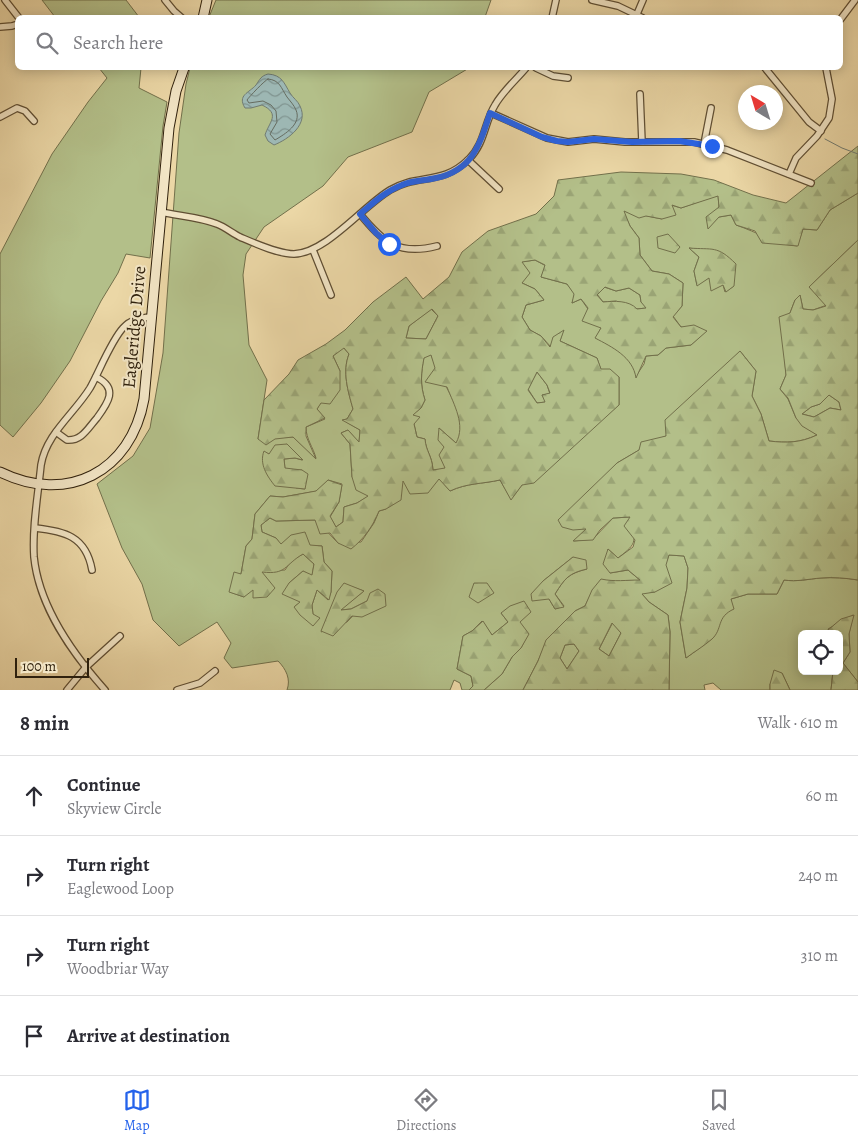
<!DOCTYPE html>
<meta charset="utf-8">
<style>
body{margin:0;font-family:Alegreya,serif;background:#f2f2f3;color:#2b2b33}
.controls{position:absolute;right:15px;bottom:15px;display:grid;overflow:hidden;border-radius:8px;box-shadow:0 2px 12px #0003}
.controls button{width:45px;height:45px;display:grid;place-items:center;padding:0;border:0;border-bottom:1px solid #e1e1e2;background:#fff;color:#2b2b33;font:25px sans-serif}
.compass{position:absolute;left:738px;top:85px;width:45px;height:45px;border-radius:50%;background:#fff;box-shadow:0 2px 12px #0003;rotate:322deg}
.scale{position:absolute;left:15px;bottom:12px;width:74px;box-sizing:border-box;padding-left:5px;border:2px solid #30210d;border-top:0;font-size:14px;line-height:18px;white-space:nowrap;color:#30210d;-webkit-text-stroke:4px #f2e5c5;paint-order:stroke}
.stop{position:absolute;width:15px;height:15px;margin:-11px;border:4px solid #2563eb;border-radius:50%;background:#fff}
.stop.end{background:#2563eb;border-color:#fff;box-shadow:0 1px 5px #0008}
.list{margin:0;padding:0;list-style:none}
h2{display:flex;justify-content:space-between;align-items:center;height:65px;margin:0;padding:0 20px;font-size:21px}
h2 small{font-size:16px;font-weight:400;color:#7c7c81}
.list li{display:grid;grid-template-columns:32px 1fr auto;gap:15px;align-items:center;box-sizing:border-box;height:80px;padding:0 20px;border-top:1px solid #e1e1e2}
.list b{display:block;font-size:19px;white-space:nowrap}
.list p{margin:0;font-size:16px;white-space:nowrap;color:#7c7c81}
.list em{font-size:16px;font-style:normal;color:#7c7c81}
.icon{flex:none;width:28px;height:28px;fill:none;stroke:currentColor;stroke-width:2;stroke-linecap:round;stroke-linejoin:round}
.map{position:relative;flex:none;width:858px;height:690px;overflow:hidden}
.search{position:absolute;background:#fff;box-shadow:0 2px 12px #0003;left:15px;right:15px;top:15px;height:55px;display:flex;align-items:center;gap:12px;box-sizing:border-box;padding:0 18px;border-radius:8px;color:#7c7c81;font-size:19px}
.sheet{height:385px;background:#fff}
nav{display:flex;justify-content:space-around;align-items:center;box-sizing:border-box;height:70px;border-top:1px solid #e1e1e2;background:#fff;font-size:14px;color:#7c7c81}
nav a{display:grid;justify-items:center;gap:2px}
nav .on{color:#2563eb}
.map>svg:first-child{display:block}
.grass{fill:#b3bf89;stroke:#72704b;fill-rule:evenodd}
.forest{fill:url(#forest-firs);stroke:#72704b;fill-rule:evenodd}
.water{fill:url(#water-waves);stroke:#717b71}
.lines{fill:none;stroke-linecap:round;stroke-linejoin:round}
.shore{stroke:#666c60;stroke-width:1}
.stream{stroke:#717b71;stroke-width:1}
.minor-casing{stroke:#5f4e33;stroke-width:8}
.secondary-casing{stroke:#30210d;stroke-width:11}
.minor{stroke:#f2e5c5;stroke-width:5.5}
.secondary{stroke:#f2e5c5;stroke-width:9}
.route{stroke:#2563eb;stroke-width:6}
.labels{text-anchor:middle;stroke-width:4;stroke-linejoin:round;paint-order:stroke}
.street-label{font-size:18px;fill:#30210d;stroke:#f2e5c5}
</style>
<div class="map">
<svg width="858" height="690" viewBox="0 0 858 690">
<defs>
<pattern id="forest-firs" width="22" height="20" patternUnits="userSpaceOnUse" patternTransform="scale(1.25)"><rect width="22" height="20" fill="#b3bf89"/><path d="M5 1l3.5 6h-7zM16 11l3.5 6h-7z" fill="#9aa475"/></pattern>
<pattern id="water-waves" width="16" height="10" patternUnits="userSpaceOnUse" patternTransform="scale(1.25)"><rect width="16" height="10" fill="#9db7b3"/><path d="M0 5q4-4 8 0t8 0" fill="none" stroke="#809490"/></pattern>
</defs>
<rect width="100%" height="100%" fill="#ebd7a6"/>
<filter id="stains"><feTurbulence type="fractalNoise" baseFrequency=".004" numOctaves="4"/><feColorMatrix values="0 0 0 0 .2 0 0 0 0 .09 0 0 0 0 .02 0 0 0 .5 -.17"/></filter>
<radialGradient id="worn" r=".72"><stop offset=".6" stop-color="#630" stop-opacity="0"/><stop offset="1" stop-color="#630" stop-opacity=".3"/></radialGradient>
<g class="grass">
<polygon points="42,0 126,0 139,17 55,17"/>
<polygon points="216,0 491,0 485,17 209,17"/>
<polygon points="99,68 141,68 139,88 167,102 163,126 150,258 126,254 118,273 101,301 70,361 41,403 13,437 0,425 0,254 52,154 88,102 107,78"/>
<path d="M190,68H469L429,92L412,132L348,157L323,186L264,227L246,254L243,275L249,345L267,380L258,439L293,437L316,458C313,447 306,439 306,427L325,419L317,409L340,371L333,356L343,347L349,354C342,372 348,391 353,409L347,419L343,420L360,430L359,443L348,430L341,433L350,444L352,477L369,496L357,503L344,507L343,522L336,527L330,517L339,502L342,484L328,480L317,491L283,497L270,496L255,514L252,539L246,546L241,574L230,592L244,597L261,571L285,570L291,561L303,554L314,564L312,576L303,571L289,583L301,602L295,606L313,615L312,605L317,590L328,600L331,592L332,571L324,562L322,546L281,545L276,538L262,532L261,525L270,518L276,521L316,520L338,543L361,542L374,523L379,511L386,509L403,480L439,478L450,491C467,483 482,484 500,480L511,499L522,485L619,405V377L601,370L597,358L560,341L563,331L551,347L541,336L530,330L522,317L526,305L544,300L535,289L522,283L521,262L535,260L546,266L541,277L567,284L575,294L572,303L581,299L601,328L596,338C612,346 633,357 636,376L644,364L646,356L658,355L666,348L691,345L706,331L681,327L673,316L682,306L683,283L669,274L652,271L640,255L639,238L630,226L623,211L662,219L671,205L681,208L718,195L719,207L708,228L719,217L731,215L736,225C757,232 776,244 797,246L803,229L817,230L830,210L858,193V240L809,287L827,305L813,310L803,309L800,295L795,300L790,313L784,351L786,375L780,389L788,399L796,418L817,435C800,443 787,443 769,441L761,414L752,396L756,371L740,351L666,436L658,439L617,463L587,528L574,541L593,539L613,518L630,517C635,542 639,542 618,558L608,549L610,573L628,570L641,581C623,579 609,584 593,590L585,606L575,611L547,640L538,661L523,690H484L502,674L512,657L521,648L528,634L501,613L508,622L492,635L482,621L472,631L463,636L457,669L471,676L473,686L469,690H462L460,683L454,680L450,690H287C291,679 286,669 278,661L232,668L224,658L231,643L217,622L179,646L153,620L142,584L122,548L97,484L133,456L150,428L163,353L179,133L186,84ZM689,248L695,249L734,286L725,292L723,285L710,277L697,285L694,271L699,257ZM287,444L302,460L295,458L284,459L285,469L302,470L305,489L296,488L264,452L269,454ZM573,557L587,569C568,574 565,578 555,594L564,606L555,609L549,599L543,581ZM344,584L364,591L340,610L351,609L367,601L347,622L321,632Z"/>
<polygon points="604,287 616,291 629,288 640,295 641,302 647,308 636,309 616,301 603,302 597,294"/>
<polygon points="431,309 438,316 426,339 406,338 409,326"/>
<path d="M431,354C438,379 463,406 461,432C461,436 458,440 457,444L439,428L445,447V469L433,470C432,455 426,452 425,439L417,437L412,415L421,408L425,400C420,385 421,373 424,357Z"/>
<polygon points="537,372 547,385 550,394 542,395 546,402 537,403 528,389"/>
<polygon points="829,395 839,402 841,410 830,408 814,417 802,414 811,407 820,404"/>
<path d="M669,555L684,556L688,568L687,588L680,622L686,658L713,638L721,619L727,612L731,599L748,594H777L784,580C797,582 808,579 821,578C833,577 846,578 858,580V682L843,663L850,652L849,634L853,615L828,629L830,634H802V671H833L831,690H790L782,673L770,684V690H721L713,683L704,685L705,690H669L670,632L668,615L649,602L641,593L655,592Z"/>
<polygon points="613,622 621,633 609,656 599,649"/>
<polygon points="574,644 579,651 567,669 560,658 565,645"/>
</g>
<g class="forest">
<path d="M858,146V193L830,210L817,230L803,229L798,246L762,243L755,231L736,225L731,215L719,217L708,229L706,217L719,207L718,196L681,208L672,205L676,215L662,219L646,216L639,218L624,211L630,226L639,238L640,255L652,271L669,274L683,283L682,306L673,317L681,327L694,325L707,331L691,345L666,348L658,355L646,356L636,378C633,357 612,347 595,338L601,328L582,321L588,308L581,299L572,303L574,294L567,284L541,277L545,265L535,260L522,262L530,273L522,283L535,289L544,300L526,305L522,317L530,330L541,336L550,347L553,337L564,330L560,341L597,358L601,369H610L619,377V405L534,483L522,485L511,500L500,480C482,484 467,483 450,491L439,479L428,493L410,494L403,481L401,500L386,509L379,511C373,526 364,539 351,549L338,543L330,533L320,534L315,520L276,521L270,518L261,525L262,532L276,538L281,544L291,535L305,532L310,545L322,546L324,562L332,571L331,592L329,600L317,590L312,605L313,614L320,618L313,626L300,615L294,607L300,602L282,594L289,583L303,571L312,575L314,564L303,554C284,565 287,575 262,572L275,588L267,597L253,598V590L244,597L229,592L234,572L241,574L246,546L252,539L255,514L270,496L283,497L316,491L328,480L342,485L339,502L330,516L336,527L343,522L344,507L357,503L368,496L356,490L352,477L350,444L341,433L348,430L359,442L360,430L342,420L347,419L353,409C348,391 342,372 349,354L344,348L333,356L340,371V390L330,404L321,403L317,409L325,418L306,427V436L316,459L293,437L275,439L266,445L258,439L264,400L289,374L298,360L326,344L345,330L373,302L406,277L423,299L449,277L462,252L488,231L536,214L554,196L558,180L621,172L681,174L714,180L753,195L786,203ZM605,287L616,291L629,288L640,295L641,302L646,308L637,309C629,300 614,301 603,302L597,295ZM432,309L438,316L426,339L406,338L409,326ZM431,355L435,368L425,382L447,387C454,405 466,425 456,443L439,428L438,440L444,447L439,455L445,468L433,470C432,455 426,452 425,439L417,437L414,424L420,417L413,415L421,408L425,400C420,385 421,373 424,358ZM537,372L547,385L550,393L542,395L545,402L537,403L528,390Z"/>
<polygon points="668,234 680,247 675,253 658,248 657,237"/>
<path d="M858,240V580C846,578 833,577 821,578C808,579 797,582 784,580L777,594H748L731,599L734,609C716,617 723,629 712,639C704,646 694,652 686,658L680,622L687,588L688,568L684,556L669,555L666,565L672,583L655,592L642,594L649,602L668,615L670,632L669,690H523L538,661L546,640L575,611L585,606L592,590L601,579C615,582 626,580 640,580L628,570L610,573L603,564L608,549L618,558L633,547L635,540L624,526L630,517L613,518L600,530L593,540L573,541L586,529L573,530L562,527L558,520L617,463L639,450L641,442L666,436L665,420L740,351L756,371L752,396L761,414L769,441C786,443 800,443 817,435L802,426L796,418L788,398L780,389L786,375L779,317L790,313L795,300L800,295L803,309L813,310L826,306L809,287ZM829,395L839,402L841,410L830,408L814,417L802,414L811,407L820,404ZM612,623L621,633L609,656L599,649ZM574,644L579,651L567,669L560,658L565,645Z"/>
<path d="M689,248C713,250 717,245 736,264L734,286L726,292L723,285L711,291L709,278L697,286L694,271L699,257Z"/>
<path d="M287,444L303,460L295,458L284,459L285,468L302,470L308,474L305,489L275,486C267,476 259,464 264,451L269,454L275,445Z"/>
<path d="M573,557L586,560L587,569C569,573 565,578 555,594L564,607L555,609L549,599L532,601L531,594L543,581Z"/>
<polygon points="344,583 364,591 341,610 351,609 367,601 370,593 378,589 385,594 386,606 362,617 352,616 333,636 321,631 337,592"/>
<polygon points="474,583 487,583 494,593 478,603 469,597"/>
<polygon points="524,601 531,612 520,622 529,634 521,648 512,657 502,674 484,690 469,690 473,686 471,676 457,669 463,636 472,631 483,621 492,635 508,622 501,613 510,606"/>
<polygon points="854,615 849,634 850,652 843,663 858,682 858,690 831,690 833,671 839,671 839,634 830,634 828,630 841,619"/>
<polygon points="774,670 782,673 790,690 770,690 770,684"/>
</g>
<path class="water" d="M268,74C282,75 284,83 290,93C293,98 298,101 300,106C309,124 289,139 274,145L268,141L265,135C269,122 281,114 262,105L251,108H245C237,95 249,93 256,85C260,79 261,76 268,74Z"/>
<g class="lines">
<path class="shore" d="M268,79C280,80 281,88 287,97C290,101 294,105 296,110C302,124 285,134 275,140L270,134L277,122L276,111L271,105L263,101L249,103L247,100C249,97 265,80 268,79Z"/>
<polyline class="stream" points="825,139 842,148 858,154"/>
<defs>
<g id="minor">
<polyline points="5,0 19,18"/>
<polyline points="165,0 174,11 182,18"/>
<polyline points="592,0 618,6 643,18"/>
<polyline points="637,14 643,0"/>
<polyline points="552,18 556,0"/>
<polyline points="840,20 855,0"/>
<polyline points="0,27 12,26 18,24"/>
<polyline points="536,68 553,76 568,78"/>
<polyline points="765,68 809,122 821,131"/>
<polyline points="640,94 642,142"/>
<polyline points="491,113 547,138 568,142 594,139 625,142 694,142 727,150 811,183"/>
<polyline points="0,117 17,108 25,111 34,121"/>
<polyline points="704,144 711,108"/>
<polyline points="468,160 499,189"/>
<polyline points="789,174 796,158 817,136 829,118 832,99 826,68"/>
<path d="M161,212C179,216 200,217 217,224C225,227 232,233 240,237C254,243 278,254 294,254C326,253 362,207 390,190C418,173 442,186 469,159C485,143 484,123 495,105C503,91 516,80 526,68"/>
<path d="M360,214C383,242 398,256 437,246"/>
<polyline points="313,250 331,295"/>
<path d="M56,432L67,440C82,441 88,428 97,418C108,403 119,388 96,377"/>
<path d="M35,528C64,531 86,536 92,570"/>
<polyline points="67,690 86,667 120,636"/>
<path d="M105,690C72,653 39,607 34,557C32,527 38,495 41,465C46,434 74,414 90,388C99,372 111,341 123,328C131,319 140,318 151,317"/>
<polyline points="177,690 200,683 215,671"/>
</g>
<g id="secondary">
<polyline points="203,18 207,0"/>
<path d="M0,472C67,505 131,472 144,399L169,128L176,91L184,68"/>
</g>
</defs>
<use href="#minor" class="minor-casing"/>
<use href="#secondary" class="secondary-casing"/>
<use href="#minor" class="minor"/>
<use href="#secondary" class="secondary"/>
</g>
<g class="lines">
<path class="route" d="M389,244L376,233L360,214C373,203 386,191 402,185C413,180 424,181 436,178C473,170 480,144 490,113L542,137L557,141L568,142L594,139L632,142L679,141L712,146"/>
</g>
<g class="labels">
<g class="street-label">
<text transform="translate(134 327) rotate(-85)" y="6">Eagleridge Drive</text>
</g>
</g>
<rect width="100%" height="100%" filter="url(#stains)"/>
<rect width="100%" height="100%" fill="url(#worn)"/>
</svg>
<div class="controls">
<button><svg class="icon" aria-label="locate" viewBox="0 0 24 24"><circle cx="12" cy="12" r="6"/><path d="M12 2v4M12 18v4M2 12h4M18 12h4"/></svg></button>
</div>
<svg class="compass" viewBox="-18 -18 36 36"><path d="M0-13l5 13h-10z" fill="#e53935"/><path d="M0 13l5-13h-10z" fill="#7c7c81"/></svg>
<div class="scale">100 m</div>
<div class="stop" style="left:389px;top:244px"></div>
<div class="stop end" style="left:712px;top:146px"></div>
<div class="search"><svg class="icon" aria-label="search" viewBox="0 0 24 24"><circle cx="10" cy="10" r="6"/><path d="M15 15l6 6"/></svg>Search here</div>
</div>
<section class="sheet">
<h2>8 min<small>Walk · 610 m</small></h2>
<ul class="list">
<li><svg class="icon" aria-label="ahead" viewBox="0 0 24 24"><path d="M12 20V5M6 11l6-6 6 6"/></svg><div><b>Continue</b><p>Skyview Circle</p></div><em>60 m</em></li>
<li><svg class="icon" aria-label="right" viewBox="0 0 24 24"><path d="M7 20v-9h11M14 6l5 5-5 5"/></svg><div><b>Turn right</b><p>Eaglewood Loop</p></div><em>240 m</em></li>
<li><svg class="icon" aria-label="right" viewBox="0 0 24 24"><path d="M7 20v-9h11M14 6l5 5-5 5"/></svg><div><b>Turn right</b><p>Woodbriar Way</p></div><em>310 m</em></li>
<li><svg class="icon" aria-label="arrive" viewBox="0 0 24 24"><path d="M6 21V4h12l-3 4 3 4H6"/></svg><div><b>Arrive at destination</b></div></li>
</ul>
</section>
<nav>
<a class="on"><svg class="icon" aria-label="map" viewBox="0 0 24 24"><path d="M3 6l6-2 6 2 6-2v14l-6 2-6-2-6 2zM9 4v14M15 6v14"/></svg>Map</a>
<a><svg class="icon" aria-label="directions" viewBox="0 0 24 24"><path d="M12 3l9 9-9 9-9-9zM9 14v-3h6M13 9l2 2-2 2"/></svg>Directions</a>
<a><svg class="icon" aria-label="saved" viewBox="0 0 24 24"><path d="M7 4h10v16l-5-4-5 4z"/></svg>Saved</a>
</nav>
